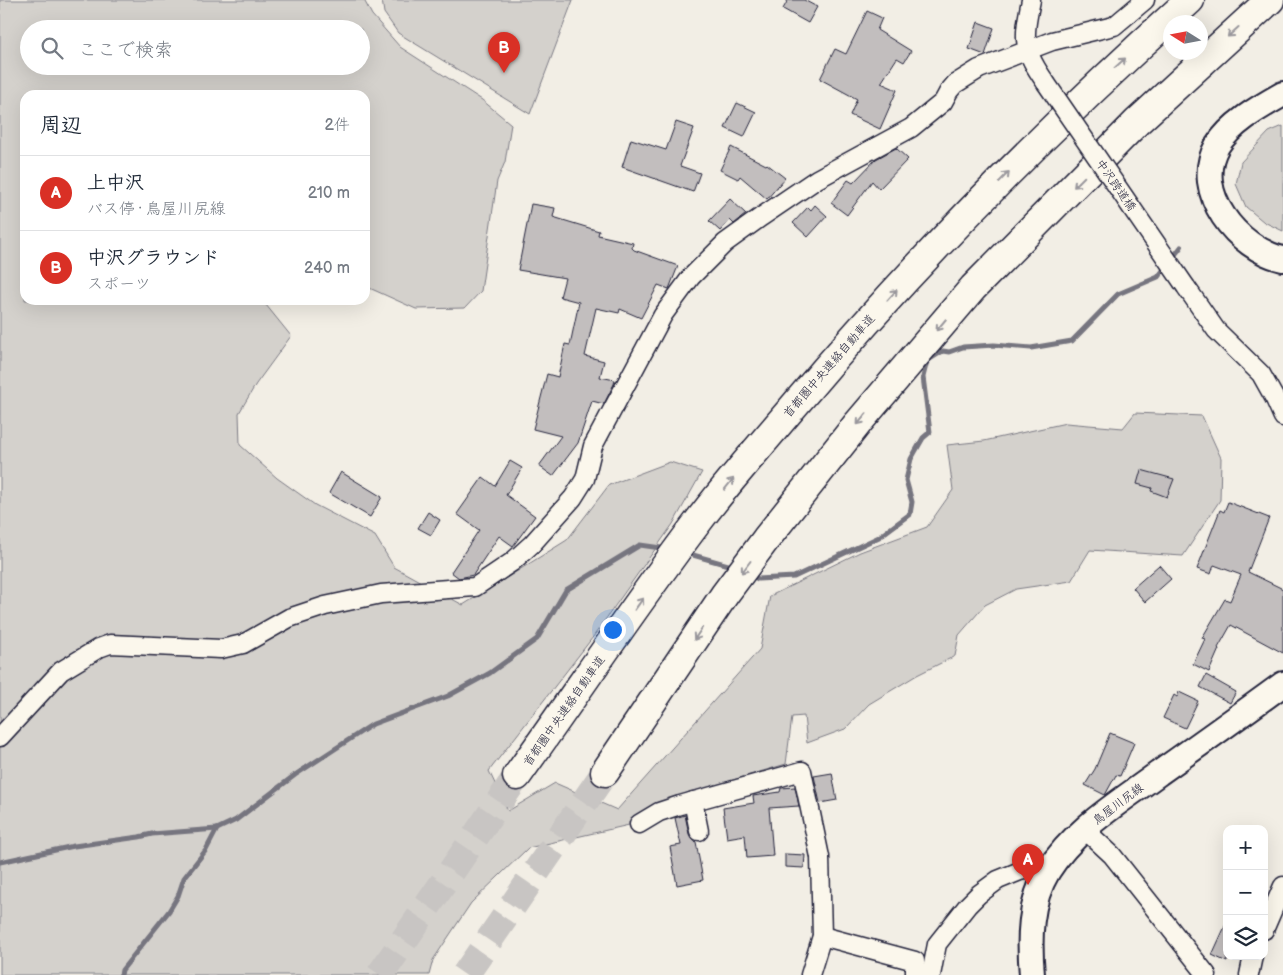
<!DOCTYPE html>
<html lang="ja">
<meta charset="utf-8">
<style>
body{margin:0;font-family:"Balsamiq Sans","Klee One",sans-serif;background:#f6f6f7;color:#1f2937}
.controls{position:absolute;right:15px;bottom:15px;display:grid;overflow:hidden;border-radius:10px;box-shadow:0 5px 20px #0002}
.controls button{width:45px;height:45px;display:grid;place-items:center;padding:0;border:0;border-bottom:1px solid #e0e1e3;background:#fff;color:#1f2937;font:25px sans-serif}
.compass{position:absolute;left:1163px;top:15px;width:45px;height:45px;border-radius:50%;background:#fff;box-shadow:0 5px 20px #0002;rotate:281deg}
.you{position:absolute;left:612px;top:629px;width:18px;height:18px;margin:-12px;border:4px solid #fff;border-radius:50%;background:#1a73e8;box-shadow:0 0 0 8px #1a73e833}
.badge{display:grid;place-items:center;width:32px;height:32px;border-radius:50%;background:#d93025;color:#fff;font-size:16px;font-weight:700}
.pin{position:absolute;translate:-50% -41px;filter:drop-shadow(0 1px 2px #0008)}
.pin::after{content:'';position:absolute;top:26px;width:18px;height:15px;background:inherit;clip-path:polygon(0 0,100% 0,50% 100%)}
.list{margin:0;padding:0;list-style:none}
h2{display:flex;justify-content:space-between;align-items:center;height:65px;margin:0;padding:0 20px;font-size:21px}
h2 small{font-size:16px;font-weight:400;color:#747a83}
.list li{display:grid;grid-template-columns:32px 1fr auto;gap:15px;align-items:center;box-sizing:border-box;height:75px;padding:0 20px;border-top:1px solid #e0e1e3}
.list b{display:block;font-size:19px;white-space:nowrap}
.list p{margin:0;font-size:16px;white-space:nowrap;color:#747a83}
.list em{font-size:16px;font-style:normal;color:#747a83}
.icon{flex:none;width:28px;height:28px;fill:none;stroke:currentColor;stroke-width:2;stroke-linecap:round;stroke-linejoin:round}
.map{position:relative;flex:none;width:1283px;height:975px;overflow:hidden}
.search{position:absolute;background:#fff;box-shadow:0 5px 20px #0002;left:20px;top:20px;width:350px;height:55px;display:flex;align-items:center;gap:12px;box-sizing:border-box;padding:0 18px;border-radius:28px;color:#747a83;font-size:19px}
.panel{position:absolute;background:#fff;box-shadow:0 5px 20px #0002;left:20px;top:90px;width:350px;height:215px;border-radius:15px}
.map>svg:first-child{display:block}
.green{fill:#d4d1cc;stroke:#7b7a84;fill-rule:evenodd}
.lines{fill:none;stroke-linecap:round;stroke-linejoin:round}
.stream{stroke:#76747f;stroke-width:5}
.building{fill:#c2bebe;stroke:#22223b}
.highway-tunnel{stroke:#c8c5c3;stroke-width:28;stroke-dasharray:28 14;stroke-linecap:butt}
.street-casing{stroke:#22223b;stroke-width:21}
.secondary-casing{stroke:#22223b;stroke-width:28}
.highway-casing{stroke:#22223b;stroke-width:31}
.street{stroke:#fbf7ec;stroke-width:18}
.secondary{stroke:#fbf7ec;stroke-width:24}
.highway{stroke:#fbf7ec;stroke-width:28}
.street-bridge-casing{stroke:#22223b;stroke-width:21;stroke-linecap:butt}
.street-bridge{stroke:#fbf7ec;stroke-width:18}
.oneway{stroke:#99979c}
.labels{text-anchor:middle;stroke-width:5;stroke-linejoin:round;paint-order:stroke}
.street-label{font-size:12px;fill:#22223b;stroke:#fbf7ec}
</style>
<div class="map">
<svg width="1283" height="975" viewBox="0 0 1283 975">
<rect width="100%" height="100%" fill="#f2eee5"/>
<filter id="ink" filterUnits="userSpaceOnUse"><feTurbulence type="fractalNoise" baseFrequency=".02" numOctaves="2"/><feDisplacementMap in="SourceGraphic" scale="10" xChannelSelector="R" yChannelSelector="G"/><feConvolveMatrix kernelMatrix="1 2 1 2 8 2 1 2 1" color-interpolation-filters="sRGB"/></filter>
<g filter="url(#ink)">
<g class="green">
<path d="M0,0H364L372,15L400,47L482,100L511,124L505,162L497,181L481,291L465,308L416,309L365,286V95H25V300H262L291,336L256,384L239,413L240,445L277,478L315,505L375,536L394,567L463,605L567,540L609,485L670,462L702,472L673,524L593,637L489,771L508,811L555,783L617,810L760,649L770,596L860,552L927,527L953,490L947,445L984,441L1066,423L1123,428L1135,413L1202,416L1221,458L1220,500L1183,556L1090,550L1071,581L1016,589L985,605L959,635L955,656L917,675L869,704L845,729L807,743L804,716L792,717L786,764L680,796L654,806L629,825L528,848L471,903L433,960L429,975H0ZM29,29H361V66H29Z"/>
<polygon points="382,0 573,0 530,114 398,33 384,13"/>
<polygon points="1283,126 1283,231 1264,222 1246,207 1236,184 1241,162 1269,132"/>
</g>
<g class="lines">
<g class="stream">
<polyline points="686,553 735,567"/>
<polyline points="749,574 758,579 794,577 879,537 910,514 912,502 906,480 911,459 923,438 930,432 923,377 927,361 943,351 949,352 963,347 994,345 1031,348 1072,341 1118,294 1158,277 1181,247"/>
<polyline points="0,862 74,846 139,837 152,834 217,829 236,820 295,775 373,724 448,696 490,673 537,639 566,590 640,545 668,549"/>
<polyline points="121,975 122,970 169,911 178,896 184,878 206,850 217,829"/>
</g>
</g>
<g class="building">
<polygon points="788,0 804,0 817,7 808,23 783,9"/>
<polygon points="867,11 882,18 877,30 911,51 904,62 897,58 881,83 897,90 880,129 850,115 857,99 820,79 835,49 846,54"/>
<polygon points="978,22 994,28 985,55 969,49"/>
<polygon points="737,103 756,112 744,137 725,128"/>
<polygon points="676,122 694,128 680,166 700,173 693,192 622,167 631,139 666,150"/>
<polygon points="731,147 766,165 767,164 785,178 767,199 740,176 738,179 720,170"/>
<polygon points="896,148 908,159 879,189 872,181 847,215 831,203 848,180 853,183 876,159"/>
<polygon points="730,199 746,214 734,224 730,220 720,231 709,221"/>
<polygon points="531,204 555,208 553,217 599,231 598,235 633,243 632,248 634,250 678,266 669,289 658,285 641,318 620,309 619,313 596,308 585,356 604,361 600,377 615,380 614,384 604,404 592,401 578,443 553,476 539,466 561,436 533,429 547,374 558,377 565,344 570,345 579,302 560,297 565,278 518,270"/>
<polygon points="815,205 827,216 808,237 793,223 808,207 811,210"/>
<polygon points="510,461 522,468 506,495 535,516 513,546 499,536 473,575 459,578 451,572 479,530 457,514 483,477 495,486"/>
<polygon points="1141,470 1174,479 1167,497 1151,491 1152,488 1137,484"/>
<polygon points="341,472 382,497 370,517 329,493"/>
<polygon points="1228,502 1269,518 1248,572 1283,589 1283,653 1231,625 1218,648 1219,649 1209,672 1193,664 1205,639 1202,638 1225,599 1230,601 1241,575 1214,565 1211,574 1197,569 1220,510 1224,512"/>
<polygon points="428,512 440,520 431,535 418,528"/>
<polygon points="1159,565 1171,579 1145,602 1133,588"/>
<polygon points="1206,675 1236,692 1230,703 1200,687"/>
<polygon points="1179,692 1198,701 1185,728 1163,718 1174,695 1177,697"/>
<polygon points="1110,733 1134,743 1120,776 1116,775 1105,795 1085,785 1095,769"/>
<polygon points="832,773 837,800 820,803 814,776"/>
<polygon points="795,787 799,806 769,808 773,856 747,858 745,835 727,838 723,808 754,803 753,796 780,792 781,788"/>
<polygon points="685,815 689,834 691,838 696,842 703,880 677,885 670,847 681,845 675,818"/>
<polygon points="785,854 805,855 804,868 785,867"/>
<polygon points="1227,922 1227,962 1212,955"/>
</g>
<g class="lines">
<g class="highway-tunnel">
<polyline points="380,975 517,776"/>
<polyline points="465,975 605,772"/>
</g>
<defs>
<g id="street">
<path d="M1031,0C1023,40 1022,49 1046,83"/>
<polyline points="1186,287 1216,330 1261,374 1275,399 1283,417"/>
<polyline points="0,737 61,671 99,648 110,644 221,649 243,644 289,618 325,606 381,594 475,587 512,562 532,544 573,498 585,479 593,446 663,315 691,277 725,243 761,217 817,179 911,128 943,102 949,91 955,84 979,69 1052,41 1114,26 1145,0"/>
<polyline points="693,801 699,831"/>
<polyline points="639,824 659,812 680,805 802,771 820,857 822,936 810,975"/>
<polyline points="1084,829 1112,855 1207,975"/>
<polyline points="1264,930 1283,886"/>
<polyline points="822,936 915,961 915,975"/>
<polyline points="931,975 937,944 968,905 979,894 998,880 1020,871 1033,868 1047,872"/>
<polyline points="1249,975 1253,956"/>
</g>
<g id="secondary">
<path d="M1283,94C1260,107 1231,123 1217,146C1191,192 1238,249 1283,259"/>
<path d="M1032,975C1029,940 1029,902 1048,871C1074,829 1120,802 1159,773C1200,744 1242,714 1283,684"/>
</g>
<g id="highway">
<polyline points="605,772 725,594 766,539 858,423 973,288 1137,122 1270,0"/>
<path d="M517,776C577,692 635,605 697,523C727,483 761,445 793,407C915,262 1049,127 1190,0"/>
</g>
</defs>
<use href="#street" class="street-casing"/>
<use href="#secondary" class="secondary-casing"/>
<use href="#highway" class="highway-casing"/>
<use href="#street" class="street"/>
<use href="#secondary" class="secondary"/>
<use href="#highway" class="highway"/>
<defs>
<polyline id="street-bridge" points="1046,83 1186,287"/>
</defs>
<use href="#street-bridge" class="street-bridge-casing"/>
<use href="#street-bridge" class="street-bridge"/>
</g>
<defs><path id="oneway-shaft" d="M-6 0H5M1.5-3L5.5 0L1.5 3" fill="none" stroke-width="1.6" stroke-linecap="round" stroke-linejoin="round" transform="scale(1.25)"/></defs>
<g class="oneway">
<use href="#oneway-shaft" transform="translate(1233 32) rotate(138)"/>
<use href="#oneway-shaft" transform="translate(1120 63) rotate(-42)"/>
<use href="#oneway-shaft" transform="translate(1004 177) rotate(-46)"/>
<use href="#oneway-shaft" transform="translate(1079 182) rotate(135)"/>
<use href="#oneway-shaft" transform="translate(892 295) rotate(-48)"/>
<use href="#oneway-shaft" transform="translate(941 325) rotate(130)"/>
<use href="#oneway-shaft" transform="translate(862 419) rotate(130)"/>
<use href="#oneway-shaft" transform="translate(729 484) rotate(-51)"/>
<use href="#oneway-shaft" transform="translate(746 567) rotate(127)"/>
<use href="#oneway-shaft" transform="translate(639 604) rotate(-54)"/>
<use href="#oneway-shaft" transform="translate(698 634) rotate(124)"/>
</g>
</g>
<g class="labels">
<g class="street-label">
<text transform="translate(1116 185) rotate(55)" y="4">中沢跨道橋</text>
<text transform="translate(829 366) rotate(-49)" y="4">首都圏中央連絡自動車道</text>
<text transform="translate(564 711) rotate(-55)" y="4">首都圏中央連絡自動車道</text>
<text transform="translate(1118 804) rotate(-37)" y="4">鳥屋川尻線</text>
</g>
</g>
</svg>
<div class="controls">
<button>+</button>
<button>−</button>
<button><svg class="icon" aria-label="layers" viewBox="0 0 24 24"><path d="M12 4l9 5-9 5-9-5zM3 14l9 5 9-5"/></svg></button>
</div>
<svg class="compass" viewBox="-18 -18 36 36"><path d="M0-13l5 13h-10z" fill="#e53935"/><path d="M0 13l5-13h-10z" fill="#747a83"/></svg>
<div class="you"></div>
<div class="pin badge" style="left:1028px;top:885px">A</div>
<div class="pin badge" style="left:504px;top:73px">B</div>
<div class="search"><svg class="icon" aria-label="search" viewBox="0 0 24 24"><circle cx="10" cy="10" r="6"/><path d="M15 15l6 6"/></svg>ここで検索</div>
<section class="panel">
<h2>周辺<small>2件</small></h2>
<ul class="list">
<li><span class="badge">A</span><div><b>上中沢</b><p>バス停 · 鳥屋川尻線</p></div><em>210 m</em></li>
<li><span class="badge">B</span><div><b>中沢グラウンド</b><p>スポーツ</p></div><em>240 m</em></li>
</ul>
</section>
</div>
